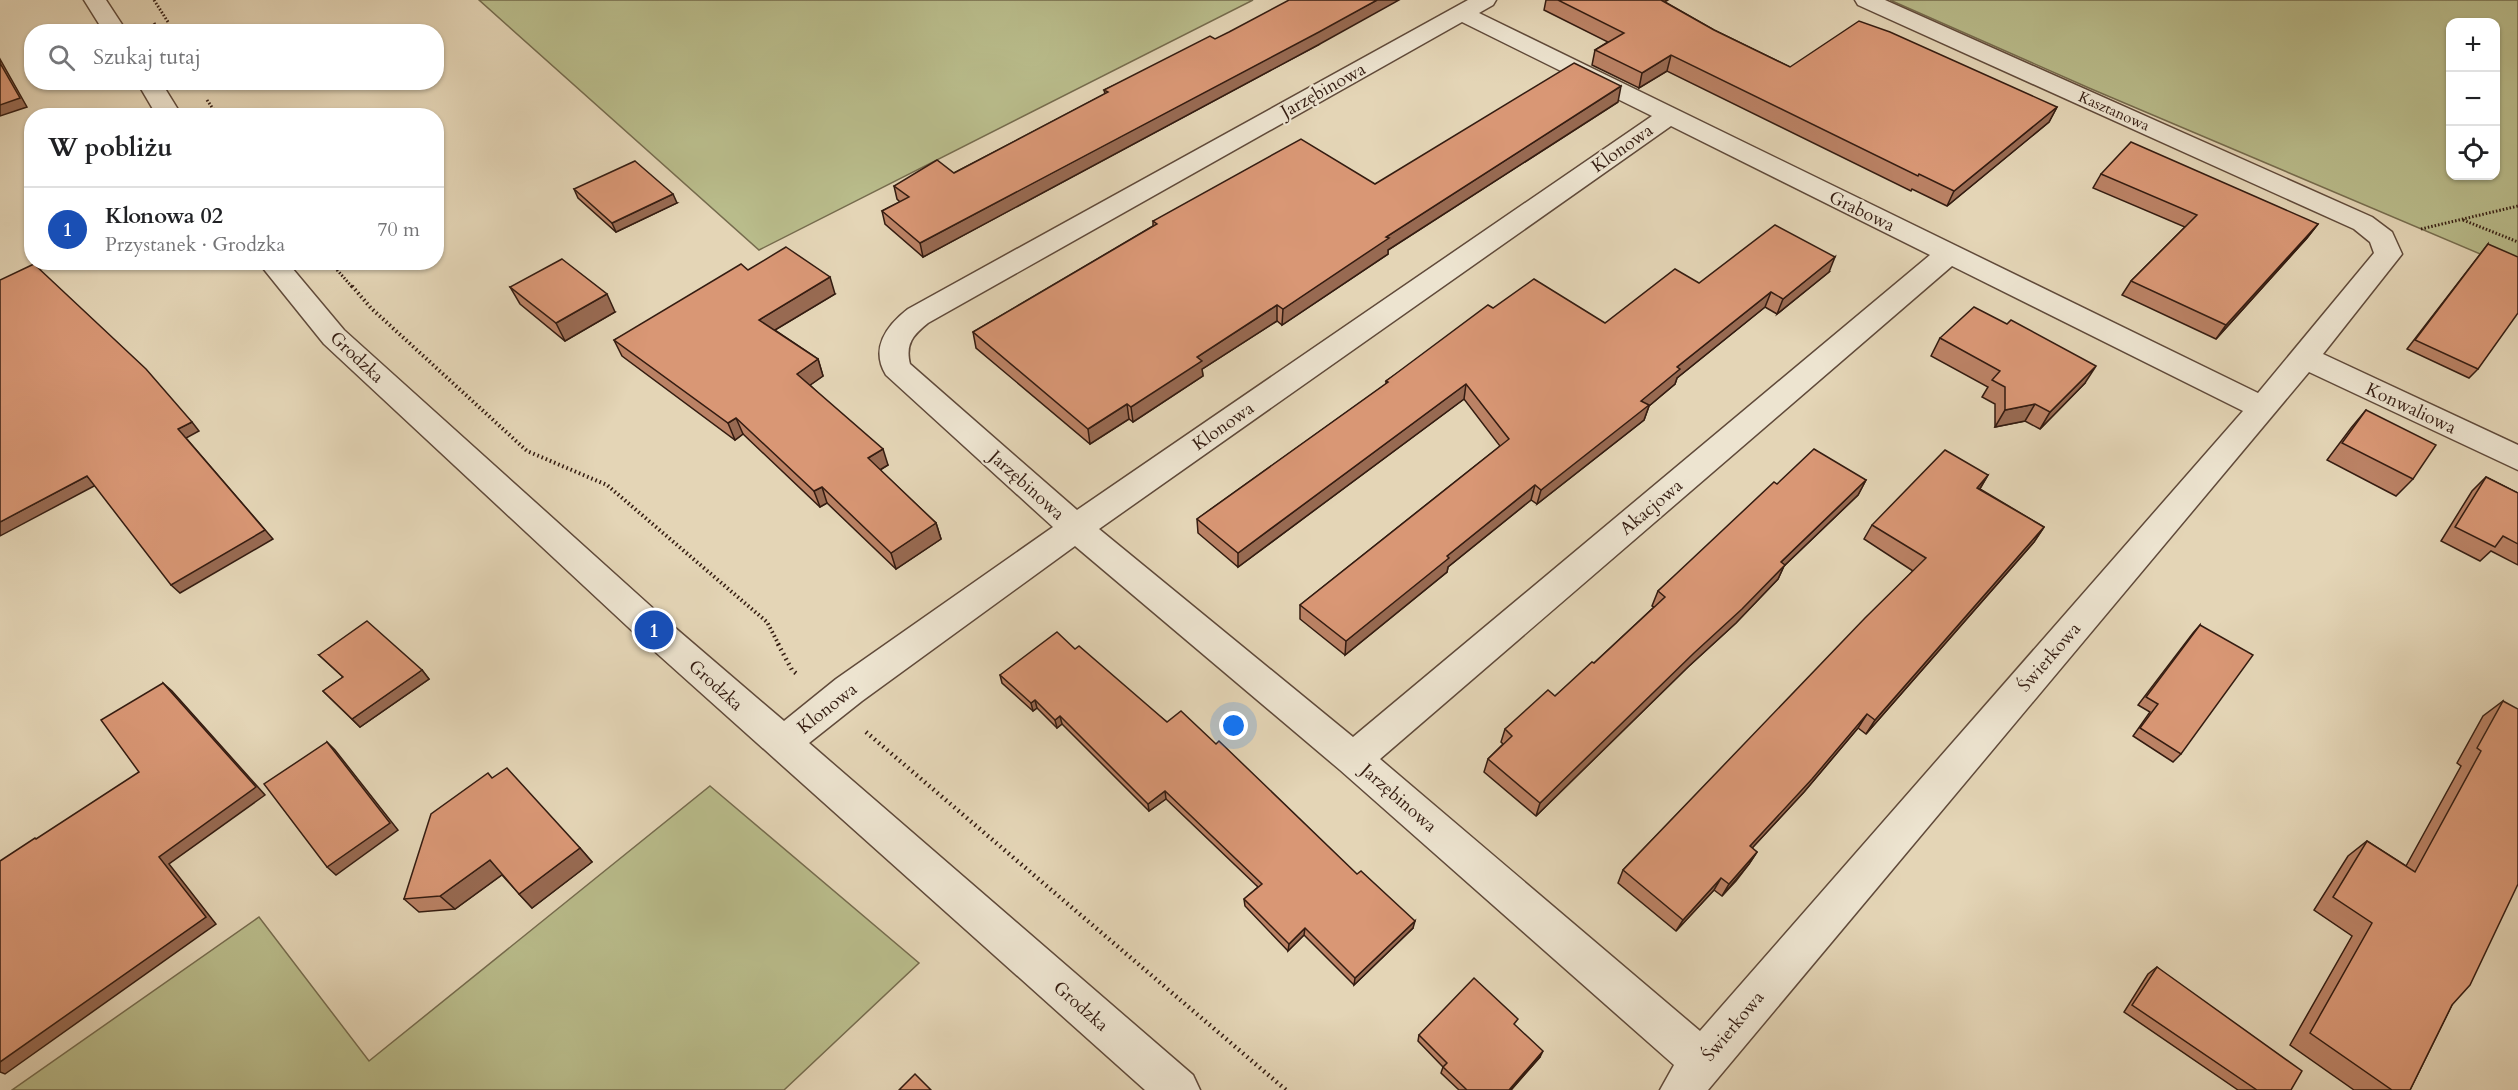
<!DOCTYPE html>
<html lang="pl">
<meta charset="utf-8">
<style>
body{margin:0;font-family:Cardo,serif;background:#f6f6f6;color:#202124}
.controls{position:absolute;right:18px;top:18px;display:grid;overflow:hidden;border-radius:12px;box-shadow:0 2px 4px #0004}
.controls button{width:54px;height:54px;display:grid;place-items:center;padding:0;border:0;border-bottom:2px solid #e0e0e0;background:#fff;color:#202124;font:30px sans-serif}
.you{position:absolute;left:1234px;top:726px;width:21px;height:21px;margin:-15px;border:4px solid #fff;border-radius:50%;background:#1a73e8;box-shadow:0 0 0 9px #1a73e833}
.badge{display:grid;place-items:center;width:39px;height:39px;border-radius:50%;background:#1a73e8;color:#fff;font-size:20px;font-weight:700}
.pin{position:absolute;translate:-50% -50%;border:3px solid #fff;box-shadow:0 2px 6px #0006}
.list{margin:0;padding:0;list-style:none}
h2{display:flex;justify-content:space-between;align-items:center;height:78px;margin:0;padding:0 24px;font-size:26px}
h2 small{font-size:20px;font-weight:400;color:#757577}
.list li{display:grid;grid-template-columns:39px 1fr auto;gap:18px;align-items:center;box-sizing:border-box;height:84px;padding:0 24px;border-top:2px solid #e0e0e0}
.list b{display:block;font-size:22px;white-space:nowrap}
.list p{margin:0;font-size:20px;white-space:nowrap;color:#757577}
.list em{font-size:20px;font-style:normal;color:#757577}
.icon{flex:none;width:33px;height:33px;fill:none;stroke:currentColor;stroke-width:2;stroke-linecap:round;stroke-linejoin:round}
.map{position:relative;flex:none;width:2518px;height:1090px;overflow:hidden}
.search{position:absolute;background:#fff;box-shadow:0 2px 4px #0004;left:24px;top:24px;width:420px;height:66px;display:flex;align-items:center;gap:15px;box-sizing:border-box;padding:0 21px;border-radius:24px;color:#757577;font-size:22px}
.panel{position:absolute;background:#fff;box-shadow:0 2px 4px #0004;left:24px;top:108px;width:420px;height:162px;border-radius:24px}
.map>svg:first-child{display:block}
.green{fill:#b9bc8b;stroke:#766c4e;stroke-width:1.5;fill-rule:evenodd}
.lines{fill:none;stroke-linecap:round;stroke-linejoin:round}
.minor-casing{stroke:#604a3a;stroke-width:3}
.path-far2{stroke:#341c11;stroke-width:3;stroke-dasharray:1.5 2;stroke-linecap:butt}
.path-far1{stroke:#341c11;stroke-width:4;stroke-dasharray:1.5 3;stroke-linecap:butt}
.path{stroke:#341c11;stroke-width:4.5;stroke-dasharray:1.5 4;stroke-linecap:butt}
.minor{fill:#ede4d0;fill-rule:evenodd}
.wall{fill:#bb8265;stroke:#341c11;stroke-width:1.5}
.shaded-wall{fill:#986a52;stroke:#341c11;stroke-width:1.5}
.building{fill:#d99775;stroke:#341c11;stroke-width:1.5}
.labels{text-anchor:middle;stroke-width:4.5;stroke-linejoin:round;paint-order:stroke}
.far-street-label{font-size:15px;fill:#341c11;stroke:#ede4d0}
.street-label{font-size:18px;fill:#341c11;stroke:#ede4d0}
</style>
<div class="map">
<svg width="2518" height="1090" viewBox="0 0 2518 1090">
<rect width="100%" height="100%" fill="#e4d5b6"/>
<filter id="stains"><feTurbulence type="fractalNoise" baseFrequency=".00333" numOctaves="4"/><feColorMatrix values="0 0 0 0 .2 0 0 0 0 .09 0 0 0 0 .02 0 0 0 .5 -.17"/></filter>
<radialGradient id="worn" r=".72"><stop offset=".6" stop-color="#630" stop-opacity="0"/><stop offset="1" stop-color="#630" stop-opacity=".3"/></radialGradient>
<g class="green">
<polygon points="479,0 1253,0 759,250"/>
<path d="M1890,0H2518V270L2089,88ZM2450,22H2496V176H2450Z"/>
<polygon points="710,786 919,963 784,1090 12,1090 259,917 369,1061"/>
</g>
<g class="lines">
<defs>
<g id="minor">
<polygon points="84,0 106,0 127,32 104,32"/>
<path d="M1468,0H1496L1493,5L1479,13L2258,393L2374,253L2370,242L2354,229L1858,5L1855,0H1885L2372,217L2392,232L2402,254L2323,354L2518,445V470L2309,372L1708,1090H1660L1674,1065L1340,770L1075,546L862,701L809,743L1193,1075L1200,1090H1145L642,640L324,344L258,262H287L344,330L666,620L784,721L836,679L1053,527L886,375C870,349 886,326 908,309ZM1462,22L1652,116L1077,510L910,364C905,344 913,335 928,323ZM1671,126L1930,255L1353,737L1099,529ZM1952,266L2243,411L1700,1031L1380,759Z"/>
<polygon points="137,82 161,82 182,116 157,116"/>
</g>
</defs>
<use href="#minor" class="minor-casing"/>
<g class="path-far2">
<polyline points="154,0 168,22"/>
<polyline points="154,23 160,32"/>
<polyline points="207,100 218,116"/>
<polyline points="2463,220 2518,242"/>
<polyline points="2421,229 2518,206"/>
<polyline points="330,262 353,288"/>
</g>
<polyline class="path-far1" points="352,286 371,308 527,451 607,485 767,622 779,645"/>
<g class="path">
<polyline points="778,644 792,670 798,675"/>
<polyline points="866,732 1286,1090"/>
</g>
<use href="#minor" class="minor"/>
</g>
<g class="wall">
<polygon points="1546,0 1668,0 1665,2 1714,30 1790,67 2057,107 2049,122 1947,206 1912,189 1911,191 1667,71 1639,88 1592,65 1595,50 1608,42 1544,10"/>
<polygon points="1215,39 1318,45 923,257 885,224 882,211 900,202 897,199 894,186 954,173 1105,94 1104,90"/>
<polygon points="1618,102 1388,250 1388,254 1282,325 1277,321 1202,369 1203,376 1133,422 1129,419 1090,444 976,348 973,332 1153,226 1153,221 1375,184"/>
<polygon points="2101,174 2318,224 2307,238 2216,339 2122,295 2131,281 2185,227 2093,188"/>
<polygon points="574,189 677,203 616,232 578,198"/>
<polygon points="2488,244 2478,369 2469,378 2407,349"/>
<polygon points="748,270 835,294 775,330 818,359 823,376 810,385 888,465 880,470 936,523 941,539 896,569 827,503 820,507 743,434 735,440 622,356 614,340"/>
<polygon points="1829,272 1777,314 1765,307 1677,378 1675,384 1649,406 1644,420 1537,504 1531,500 1448,567 1447,572 1345,655 1300,619 1300,605 1500,446 1464,399 1238,567 1198,533 1197,519 1386,384 1386,381 1493,308 1605,323 1699,283"/>
<polygon points="510,287 615,312 565,341 520,304"/>
<polygon points="1940,338 2085,383 2040,429 2025,421 1995,427 1995,404 1982,397 1988,387 1931,356"/>
<polygon points="2366,410 2413,479 2396,496 2327,460 2351,428"/>
<polygon points="1988,475 1980,489 2044,527 2034,542 1866,734 1858,728 1804,792 1752,848 1757,852 1749,864 1736,881 1722,896 1714,890 1676,931 1618,883 1623,870 1913,571 1864,539 1872,525"/>
<polygon points="2486,477 2518,493 2518,565 2491,551 2480,561 2441,541 2472,491"/>
<polygon points="1866,480 1858,495 1784,566 1778,579 1736,623 1688,667 1536,816 1484,772 1488,759 1503,744 1501,742 1505,729 1555,696 1594,663 1654,607 1652,606 1658,591 1777,484"/>
<polygon points="2200,625 2181,754 2173,762 2133,736 2150,712 2138,705 2193,633"/>
<polygon points="1075,649 1167,722 1413,928 1354,985 1304,935 1288,951 1245,906 1244,899 1258,887 1166,799 1149,811 1062,724 1057,728 1037,708 1033,711 1002,683 1000,675"/>
<polygon points="319,655 422,670 429,679 360,727 323,691 343,677"/>
<polygon points="2503,701 2452,1005 2410,1090 2354,1090 2290,1045 2352,936 2314,910 2348,856 2367,841 2406,866 2461,766 2457,763 2483,716"/>
<polygon points="493,778 580,848 592,862 532,908 502,875 455,909 419,912 404,899"/>
<polygon points="2157,967 2291,1090 2238,1090 2124,1012 2148,974"/>
<polygon points="1515,1026 1540,1057 1511,1090 1459,1090 1441,1073 1443,1067 1418,1041 1419,1035"/>
</g>
<g class="shaded-wall">
<polygon points="1377,0 1399,0 1318,45 923,257 920,243"/>
<polygon points="1671,55 1667,71 1639,88 1642,73"/>
<polygon points="0,59 27,107 0,116"/>
<polygon points="1621,86 1618,102 1388,250 1388,254 1282,325 1283,309 1386,237"/>
<polygon points="2057,107 2049,122 1947,206 1954,191"/>
<polygon points="673,194 677,203 616,232 612,223"/>
<polygon points="2318,224 2307,238 2216,339 2226,325"/>
<polygon points="1835,257 1829,272 1777,314 1783,299"/>
<polygon points="830,277 835,294 765,336 759,320"/>
<polygon points="1771,292 1765,307 1677,378 1675,384 1649,406 1644,420 1537,504 1541,490 1641,401 1677,367"/>
<polygon points="607,294 615,312 565,341 556,323"/>
<polygon points="1277,305 1277,321 1202,369 1203,376 1133,422 1131,407 1197,357"/>
<polygon points="818,359 823,376 803,390 797,374"/>
<polygon points="2096,366 2085,383 2040,429 2050,412"/>
<polygon points="1466,384 1464,399 1238,567 1238,553"/>
<polygon points="1127,404 1129,419 1090,444 1088,429"/>
<polygon points="2035,404 2025,421 1995,427 2005,410"/>
<polygon points="736,418 743,434 735,440 728,423"/>
<polygon points="192,422 199,431 186,438 273,539 180,593 171,585 178,429"/>
<polygon points="883,449 888,465 873,474 868,458"/>
<polygon points="1988,475 1979,490 1977,488"/>
<polygon points="87,476 96,485 0,536 0,522"/>
<polygon points="1866,480 1858,495 1784,566 1778,579 1736,623 1688,667 1536,816 1540,803 1781,562"/>
<polygon points="1535,485 1531,500 1448,567 1447,572 1345,655 1346,641 1447,556"/>
<polygon points="822,487 827,503 820,507 814,491"/>
<polygon points="936,523 941,539 896,569 891,553"/>
<polygon points="2044,527 2034,542 1866,734 1875,720"/>
<polygon points="422,670 429,679 360,727 352,719"/>
<polygon points="163,683 172,691 265,795 169,864 216,924 5,1074 0,1072 0,1062 159,857"/>
<polygon points="1035,700 1037,708 1033,711 1031,703"/>
<polygon points="1867,714 1858,728 1804,792 1742,859 1750,846"/>
<polygon points="1060,716 1062,724 1057,728 1055,720"/>
<polygon points="327,742 335,750 398,830 336,875 327,867"/>
<polygon points="1165,791 1166,799 1149,811 1148,804"/>
<polygon points="580,848 592,862 532,908 519,894"/>
<polygon points="1757,852 1749,864 1722,896 1729,884"/>
<polygon points="490,860 503,874 455,909 440,896"/>
<polygon points="1721,878 1714,890 1676,931 1683,920"/>
<polygon points="1415,921 1413,928 1354,985 1355,978"/>
<polygon points="1305,928 1304,935 1288,951 1289,944"/>
<polygon points="1543,1051 1540,1057 1511,1090 1509,1090"/>
</g>
<g class="building">
<polygon points="1289,0 1377,0 1319,32 920,243 882,211 909,197 894,186 937,160 954,173 1108,92 1104,90 1210,36 1215,39 1229,32"/>
<polygon points="1558,0 1661,0 1714,30 1790,67 1859,21 1890,32 2057,107 1954,191 1919,174 1918,176 1671,55 1642,73 1595,50 1624,33"/>
<polygon points="0,63 20,98 0,105"/>
<polygon points="1574,63 1621,86 1386,237 1389,238 1283,309 1277,305 1197,357 1202,361 1131,407 1127,404 1088,429 973,332 1157,224 1153,221 1301,139 1375,184"/>
<polygon points="2131,142 2318,224 2226,325 2131,281 2197,215 2101,174"/>
<polygon points="635,161 673,194 612,223 574,189"/>
<polygon points="1775,225 1835,257 1783,299 1771,292 1677,367 1680,369 1641,401 1649,405 1541,490 1535,485 1447,556 1449,558 1346,641 1300,605 1509,439 1466,384 1238,553 1197,519 1388,382 1386,381 1488,305 1493,308 1534,279 1605,323 1675,269 1699,283"/>
<polygon points="2488,244 2518,257 2518,313 2478,369 2415,340"/>
<polygon points="786,247 830,277 759,320 818,359 797,374 883,449 868,458 936,523 891,553 822,487 814,491 736,418 728,423 614,340 741,264 748,270"/>
<polygon points="562,259 607,294 556,323 510,287"/>
<polygon points="34,264 146,369 192,422 178,429 265,530 171,585 87,476 0,522 0,280"/>
<polygon points="1974,307 2007,324 2011,320 2096,366 2050,412 2035,404 2005,410 2005,387 1992,380 2000,371 1940,338"/>
<polygon points="2366,410 2436,445 2413,479 2342,443"/>
<polygon points="1814,449 1866,480 1781,562 1785,565 1742,609 1694,653 1540,803 1488,759 1512,736 1505,729 1548,690 1555,696 1592,662 1594,663 1665,597 1658,591 1774,482 1777,484"/>
<polygon points="1945,450 1988,475 1977,488 2044,527 1875,720 1867,714 1812,779 1750,846 1757,852 1729,884 1721,878 1683,920 1623,870 1865,618 1926,558 1872,525"/>
<polygon points="2486,477 2518,493 2518,544 2503,536 2495,547 2455,527"/>
<polygon points="367,621 422,670 352,719 323,691 343,677 319,655"/>
<polygon points="2200,625 2253,655 2181,754 2140,728 2158,704 2146,697"/>
<polygon points="1057,632 1075,649 1079,646 1167,722 1181,711 1216,744 1219,741 1357,874 1361,871 1415,921 1355,978 1305,928 1289,944 1244,899 1262,884 1165,791 1148,804 1060,716 1055,720 1035,700 1031,703 1000,675"/>
<polygon points="163,683 256,787 159,857 206,917 0,1062 0,861 35,838 36,839 139,772 101,720"/>
<polygon points="2503,701 2518,709 2518,884 2470,985 2452,1005 2410,1090 2392,1090 2310,1033 2372,923 2333,897 2367,841 2415,872 2481,751 2477,748"/>
<polygon points="327,742 390,823 327,867 264,784"/>
<polygon points="507,768 580,848 519,894 490,860 440,896 404,899 431,814 488,773 492,778"/>
<polygon points="2157,967 2302,1071 2291,1090 2257,1090 2132,1005"/>
<polygon points="1474,978 1518,1019 1514,1024 1543,1051 1509,1090 1467,1090 1443,1067 1447,1063 1419,1035"/>
<polygon points="915,1074 931,1090 899,1090"/>
</g>
<g class="labels">
<g class="far-street-label">
<text transform="translate(2114 111) rotate(24)" y="5">Kasztanowa</text>
</g>
<g class="street-label">
<text transform="translate(1323 90) rotate(-29)" y="6">Jarzębinowa</text>
<text transform="translate(1622 148) rotate(-35)" y="6">Klonowa</text>
<text transform="translate(1862 211) rotate(26)" y="6">Grabowa</text>
<text transform="translate(357 357) rotate(43)" y="6">Grodzka</text>
<text transform="translate(2411 408) rotate(25)" y="6">Konwaliowa</text>
<text transform="translate(1223 426) rotate(-35)" y="6">Klonowa</text>
<text transform="translate(1027 485) rotate(42)" y="6">Jarzębinowa</text>
<text transform="translate(1651 507) rotate(-40)" y="6">Akacjowa</text>
<text transform="translate(2049 657) rotate(-49)" y="6">Świerkowa</text>
<text transform="translate(716 685) rotate(42)" y="6">Grodzka</text>
<text transform="translate(827 708) rotate(-38)" y="6">Klonowa</text>
<text transform="translate(1399 798) rotate(41)" y="6">Jarzębinowa</text>
<text transform="translate(1081 1006) rotate(41)" y="6">Grodzka</text>
<text transform="translate(1733 1026) rotate(-50)" y="6">Świerkowa</text>
</g>
</g>
<rect width="100%" height="100%" filter="url(#stains)"/>
<rect width="100%" height="100%" fill="url(#worn)"/>
</svg>
<div class="controls">
<button>+</button>
<button>−</button>
<button><svg class="icon" aria-label="locate" viewBox="0 0 24 24"><circle cx="12" cy="12" r="6"/><path d="M12 2v4M12 18v4M2 12h4M18 12h4"/></svg></button>
</div>
<div class="you"></div>
<div class="pin badge" style="left:654px;top:630px;background:#1a4fb4">1</div>
<div class="search"><svg class="icon" aria-label="search" viewBox="0 0 24 24"><circle cx="10" cy="10" r="6"/><path d="M15 15l6 6"/></svg>Szukaj tutaj</div>
<section class="panel">
<h2>W pobliżu<small></small></h2>
<ul class="list">
<li><span class="badge" style="background:#1a4fb4">1</span><div><b>Klonowa 02</b><p>Przystanek · Grodzka</p></div><em>70 m</em></li>
</ul>
</section>
</div>
